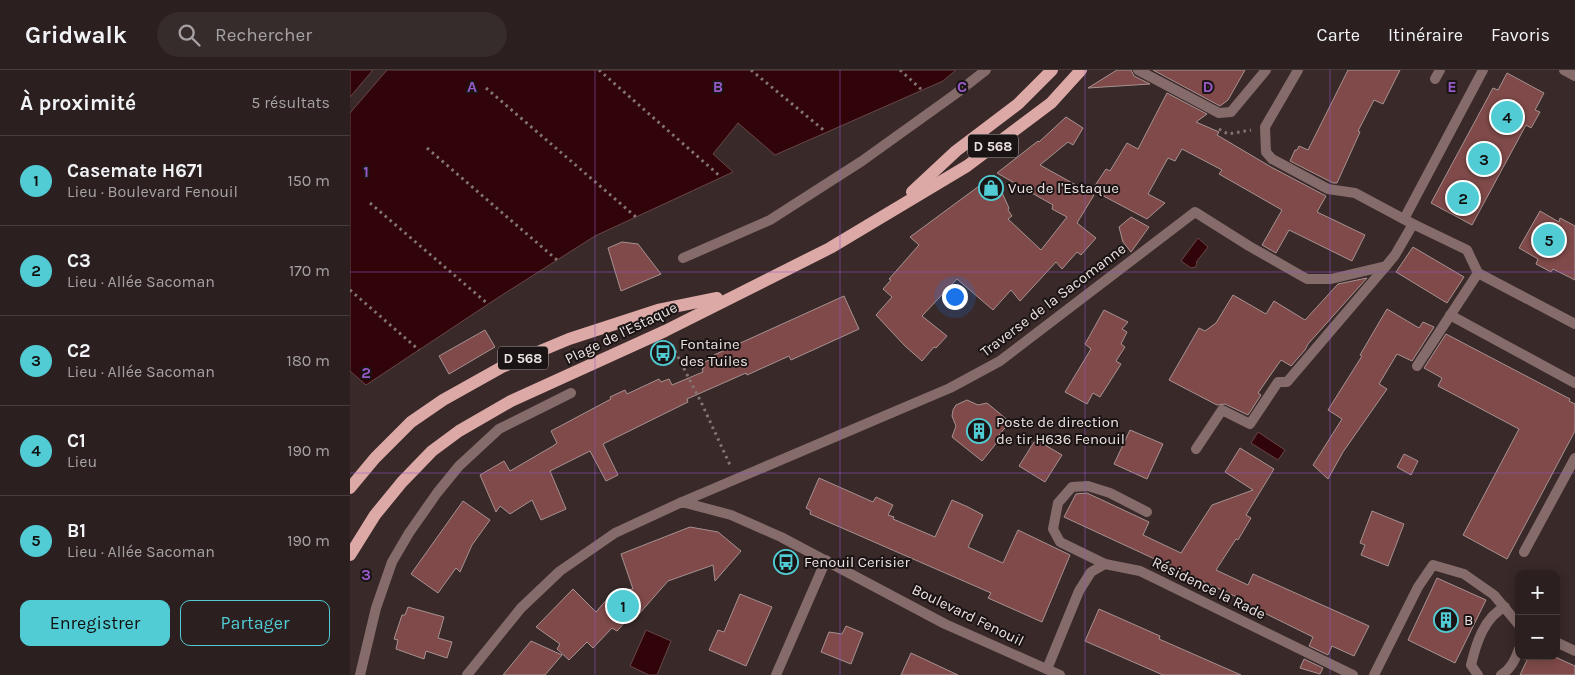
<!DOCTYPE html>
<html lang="fr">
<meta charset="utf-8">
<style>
body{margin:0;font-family:Karla,sans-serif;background:#372c2c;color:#f1f3f6}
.controls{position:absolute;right:15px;bottom:15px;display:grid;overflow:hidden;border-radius:10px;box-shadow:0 2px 12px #0003}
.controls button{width:45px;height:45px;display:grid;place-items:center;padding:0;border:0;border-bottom:1px solid #473d3d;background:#2b1f1f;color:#f1f3f6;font:25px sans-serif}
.you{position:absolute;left:604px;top:226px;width:18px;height:18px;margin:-12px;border:4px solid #fff;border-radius:50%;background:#1a73e8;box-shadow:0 0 0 8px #1a73e833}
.badge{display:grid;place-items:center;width:32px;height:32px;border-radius:50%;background:#51ccd4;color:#111;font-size:16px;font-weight:700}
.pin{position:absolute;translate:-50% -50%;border:2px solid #fff;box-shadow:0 1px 5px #0006}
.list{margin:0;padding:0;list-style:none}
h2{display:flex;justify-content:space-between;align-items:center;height:65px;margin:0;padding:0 20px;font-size:21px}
h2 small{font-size:16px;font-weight:400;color:#a6a2a4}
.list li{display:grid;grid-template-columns:32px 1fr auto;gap:15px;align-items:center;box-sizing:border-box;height:90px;padding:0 20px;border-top:1px solid #473d3d}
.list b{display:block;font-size:19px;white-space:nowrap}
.list p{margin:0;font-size:16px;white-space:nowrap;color:#a6a2a4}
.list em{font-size:16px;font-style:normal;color:#a6a2a4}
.actions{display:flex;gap:10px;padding:15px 20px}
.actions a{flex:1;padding:11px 0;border:1px solid #51ccd4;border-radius:10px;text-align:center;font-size:18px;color:#51ccd4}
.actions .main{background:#51ccd4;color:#111}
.icon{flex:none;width:28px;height:28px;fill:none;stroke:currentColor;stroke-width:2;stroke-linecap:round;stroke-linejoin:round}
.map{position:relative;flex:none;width:1225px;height:605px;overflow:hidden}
header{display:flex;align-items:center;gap:30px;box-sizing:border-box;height:70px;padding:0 25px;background:#2b1f1f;border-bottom:1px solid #473d3d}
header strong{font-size:24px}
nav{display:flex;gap:28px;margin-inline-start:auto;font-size:18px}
.search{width:350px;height:45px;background:#372c2c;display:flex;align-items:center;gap:12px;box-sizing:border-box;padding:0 18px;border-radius:28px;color:#a6a2a4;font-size:19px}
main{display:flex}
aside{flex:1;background:#2b1f1f}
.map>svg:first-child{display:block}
.water{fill:#300408;stroke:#684649}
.building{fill:#7f4a49;stroke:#a69291}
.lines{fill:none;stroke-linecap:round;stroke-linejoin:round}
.path{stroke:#837575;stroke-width:3;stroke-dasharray:2.5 4;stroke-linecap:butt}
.service{stroke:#856c6b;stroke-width:10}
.minor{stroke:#856c6b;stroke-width:10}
.tertiary{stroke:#856c6b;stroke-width:10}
.primary{stroke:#dda9a7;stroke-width:12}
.grid{fill:none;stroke:#9759c8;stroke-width:1;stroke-opacity:0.55}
.labels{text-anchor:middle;stroke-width:4;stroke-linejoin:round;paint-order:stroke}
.shield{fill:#1b1414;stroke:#ada4a4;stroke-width:1}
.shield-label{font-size:14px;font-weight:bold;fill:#ece1e1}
.poi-label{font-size:15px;fill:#ece1e1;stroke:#1b1414;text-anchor:start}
.street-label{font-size:15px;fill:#ece1e1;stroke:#1b1414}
.grid-label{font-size:16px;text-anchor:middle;font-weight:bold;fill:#9759c8;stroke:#1b1414;stroke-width:4;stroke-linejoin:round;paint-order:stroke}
</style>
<header>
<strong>Gridwalk</strong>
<div class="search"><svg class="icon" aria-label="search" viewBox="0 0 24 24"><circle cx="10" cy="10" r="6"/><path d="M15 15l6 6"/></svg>Rechercher</div>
<nav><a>Carte</a><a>Itinéraire</a><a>Favoris</a></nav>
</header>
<main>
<aside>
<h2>À proximité<small>5 résultats</small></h2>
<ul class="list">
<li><span class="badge">1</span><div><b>Casemate H671</b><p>Lieu · Boulevard Fenouil</p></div><em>150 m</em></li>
<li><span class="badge">2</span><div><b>C3</b><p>Lieu · Allée Sacoman</p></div><em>170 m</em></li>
<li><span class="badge">3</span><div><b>C2</b><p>Lieu · Allée Sacoman</p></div><em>180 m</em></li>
<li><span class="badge">4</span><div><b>C1</b><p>Lieu</p></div><em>190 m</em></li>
<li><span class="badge">5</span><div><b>B1</b><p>Lieu · Allée Sacoman</p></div><em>190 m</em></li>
</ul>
<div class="actions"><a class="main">Enregistrer</a><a>Partager</a></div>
</aside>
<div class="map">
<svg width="1225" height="605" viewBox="0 0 1225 605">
<rect width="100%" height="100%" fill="#392929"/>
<g class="water">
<polygon points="0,0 23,0 0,27"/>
<polygon points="37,0 606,0 593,11 425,85 388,53 363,84 383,102 245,166 149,227 16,315 0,301 0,43"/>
<polygon points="848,168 858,177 847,191 846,197 841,198 831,191"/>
<polygon points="908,362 935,380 928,390 901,373"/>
<polygon points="296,560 321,571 307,605 299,605 280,596"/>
</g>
<g class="building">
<polygon points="767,0 781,0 784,6 800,14 738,18"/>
<polygon points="803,0 895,0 878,30 870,36"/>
<polygon points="998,0 1050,0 1033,34 1024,30 1008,61 1010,62 987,113 983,113 940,91 945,80 947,80 949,76 958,80"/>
<polygon points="1157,3 1194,23 1185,40 1190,42 1181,58 1176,55 1122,155 1081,133 1143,18 1148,20"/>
<polygon points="817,23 857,44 846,52 869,62 867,65 921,97 976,126 967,142 1015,165 1002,191 939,160 926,183 912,175 932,140 869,104 872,100 832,79 825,91 818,88 798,124 815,133 797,149 742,120 756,99 760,101 777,73 788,79"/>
<polygon points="716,47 733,58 723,75 718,72 690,95 744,125 727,153 746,168 731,185 727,182 712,199 706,192 670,231 661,220 643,240 607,209 572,246 597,266 586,278 584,277 572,291 555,276 526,245 542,227 533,219 541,210 539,209 569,175 560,167 644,105 659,138 658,140 662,146 658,149 691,180 717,147 702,139 703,135 647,103 688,71 689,72"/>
<polygon points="1190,141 1209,152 1210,148 1225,156 1225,210 1203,199 1201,202 1186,194 1188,189 1169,178"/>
<polygon points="781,147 799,157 781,182 773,172 769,157"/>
<polygon points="272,172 288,174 311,204 271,221 258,178"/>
<polygon points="1063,177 1114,207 1097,233 1046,202"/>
<polygon points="1017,208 958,274 955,280 941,296 931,290 908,323 911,325 898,345 875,334 867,335 819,310 849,258 855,261 866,253 883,225 916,244 924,231 955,250 988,214"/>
<polygon points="494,226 509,259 441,290 439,286 397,305 396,303 337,329 338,332 253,374 268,405 256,411 240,381 200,401 216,439 191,450 182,430 160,444 150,436 146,442 130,405 154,391 160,401 203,376 207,373 201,361 261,329 260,327 275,320 277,324 309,309 311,312 319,309 322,315 353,302 352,299 354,298 352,293 366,287 364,285"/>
<polygon points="1037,239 1069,258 1073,252 1084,257 1062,291 1047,284 1029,314 1037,319 993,382 978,409 963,395 992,349 978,340 1012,286 1010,285"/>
<polygon points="754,240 778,252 772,259 777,262 771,274 775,277 766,291 771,294 750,327 743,323 737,334 715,322 741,279 735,274"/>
<polygon points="135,260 145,277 99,304 89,286"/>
<polygon points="1096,264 1220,329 1219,331 1225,334 1225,361 1157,489 1113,465 1169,359 1088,316 1092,308 1074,298"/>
<polygon points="617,330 628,335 637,333 660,352 649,365 645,375 632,391 602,367 606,356 602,346 603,340 606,335"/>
<polygon points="780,360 813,374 797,409 764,394"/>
<polygon points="684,372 690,372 712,385 695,412 669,396"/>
<polygon points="890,378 924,399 896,445 901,448 888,470 886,469 866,500 898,515 903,504 1019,556 1004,586 982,576 978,585 959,576 963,567 890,531 891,529 714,447 726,424 737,423 799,452 793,465 831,483 862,435 903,420 875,402"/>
<polygon points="1054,384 1068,391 1061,405 1047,397"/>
<polygon points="469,408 523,432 526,427 543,435 538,445 544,447 543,449 585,467 602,430 618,437 633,445 618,477 653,493 668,460 720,485 692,552 638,528 641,523 460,444 461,441 456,438"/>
<polygon points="113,431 140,450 122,475 110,502 106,498 88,523 61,504"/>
<polygon points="1022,441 1054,454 1038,496 1011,485 1015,475 1010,473"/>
<polygon points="340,457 368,462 391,481 365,511 363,495 318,511 289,544 285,541 267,561 262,558 243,578 237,572 219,590 207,579 210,574 186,557 223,519 246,542 264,521 283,519 271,484"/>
<polygon points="1087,508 1136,530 1105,593 1058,570"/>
<polygon points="390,524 422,537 396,596 359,580 368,560 374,562"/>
<polygon points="58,537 94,547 88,568 102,572 97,588 76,581 74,589 46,579 48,570 44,569 52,545 55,545"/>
<polygon points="749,539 810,566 809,569 891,605 813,605 735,571"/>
<polygon points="496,556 513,563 501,594 471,582 479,562 492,564"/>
<polygon points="181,571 212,585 195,605 153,605"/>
<polygon points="561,583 608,605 551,605"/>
<polygon points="1179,586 1203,586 1225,596 1225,605 1170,605"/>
<polygon points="954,589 973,598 970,604 950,598"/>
</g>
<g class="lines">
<g class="path">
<polyline points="249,0 371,107"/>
<polyline points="401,0 476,62"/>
<polyline points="550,0 572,20"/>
<polyline points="136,18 286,147"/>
<polyline points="869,59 878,64 901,60"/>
<polyline points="77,78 207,190"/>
<polyline points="20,133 138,234"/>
<polyline points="0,220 69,280"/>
<polyline points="322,275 352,334 380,395"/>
</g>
<g class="service">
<polyline points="1054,149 1133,0"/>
<polyline points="333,188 420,150 512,91 604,25 636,0"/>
<polyline points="1100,245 1225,313"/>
<polyline points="1067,296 1128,203"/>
<polyline points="1174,482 1225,388"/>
<polyline points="1206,572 1225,581"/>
<polyline points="10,605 26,538 42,492 59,463 87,423 109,396 149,359 221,323"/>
<polyline points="1024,605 1068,517 1083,495 1114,504 1144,525 1169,555"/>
<path d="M1128,605L1121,595C1126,574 1134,547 1155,537"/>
<path d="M1151,605C1161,599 1165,590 1169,579"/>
</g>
<g class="minor">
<polyline points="788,0 869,43 881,42 916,0"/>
<polyline points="948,0 915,57 916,82 922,89 978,119 1005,123 1063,154 1117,180 1128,203 1225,254"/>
<polyline points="1214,0 1225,6"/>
<polyline points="1085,9 1090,0"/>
<polyline points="846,379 872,340 900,354 928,312 937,312 1036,196"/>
<polyline points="332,432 600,318 650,291 845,142 899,176 957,209 981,209 1036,196 1045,185 1063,154"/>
<polyline points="755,494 710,472 703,459 708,433 722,417 738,416 760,423 797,442"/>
<polyline points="697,599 729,521 741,502 755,494 790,501 1003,605"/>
<polyline points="426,605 476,490"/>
</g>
<polyline class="tertiary" points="117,605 171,538 210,501 265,463 332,432 381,445 431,467 595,554 710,605"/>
<g class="primary">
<polyline points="562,122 606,81 668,34 702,0"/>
<polyline points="0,418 25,388 61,352 93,330 152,297 219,269 308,240 367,228"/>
<polyline points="0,485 25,445 52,412 82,381 109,361 161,331 315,261 480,178 617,96 701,33 731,0"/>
</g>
</g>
<path class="grid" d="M245,0V605M490,0V605M735,0V605M980,0V605M0,202H1225M0,403H1225"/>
<defs>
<symbol id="shop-ring" viewBox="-11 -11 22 22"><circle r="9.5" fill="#1b1414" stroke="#51ccd4" stroke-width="1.5"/><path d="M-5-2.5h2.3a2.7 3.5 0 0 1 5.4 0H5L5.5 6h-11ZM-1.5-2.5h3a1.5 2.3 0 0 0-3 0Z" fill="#51ccd4"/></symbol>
<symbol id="bus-ring" viewBox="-11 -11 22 22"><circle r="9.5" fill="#1b1414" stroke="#51ccd4" stroke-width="1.5"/><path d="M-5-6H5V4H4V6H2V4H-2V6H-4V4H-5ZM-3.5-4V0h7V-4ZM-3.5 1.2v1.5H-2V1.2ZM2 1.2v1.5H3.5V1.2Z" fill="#51ccd4"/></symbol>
<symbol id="building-ring" viewBox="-11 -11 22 22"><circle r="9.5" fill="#1b1414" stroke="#51ccd4" stroke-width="1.5"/><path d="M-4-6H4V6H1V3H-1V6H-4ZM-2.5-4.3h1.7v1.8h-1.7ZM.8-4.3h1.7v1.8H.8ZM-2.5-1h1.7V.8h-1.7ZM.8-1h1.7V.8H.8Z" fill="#51ccd4"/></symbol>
</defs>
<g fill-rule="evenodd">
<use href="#shop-ring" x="627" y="104" width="28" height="28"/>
<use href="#bus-ring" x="299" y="269" width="28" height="28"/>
<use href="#building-ring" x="615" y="347" width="28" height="28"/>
<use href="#bus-ring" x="422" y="478" width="28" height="28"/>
<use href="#building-ring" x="1082" y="536" width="28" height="28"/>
</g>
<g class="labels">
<g class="shield">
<rect x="618" y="64.5" width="50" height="23" rx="4"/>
<rect x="148" y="276.5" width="50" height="23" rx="4"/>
</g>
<g class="shield-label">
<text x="643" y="81">D 568</text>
<text x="173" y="293">D 568</text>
</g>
<g class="poi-label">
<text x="658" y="123">Vue de l'Estaque</text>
<text x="330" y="279">Fontaine<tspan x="330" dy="17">des Tuiles</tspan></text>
<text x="646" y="357">Poste de direction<tspan x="646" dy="17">de tir H636 Fenouil</tspan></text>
<text x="454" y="497">Fenouil Cerisier</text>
<text x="1114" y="555">B</text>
</g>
<g class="street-label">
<text transform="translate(703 230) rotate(-37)" y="5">Traverse de la Sacomanne</text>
<text transform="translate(271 263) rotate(-26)" y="5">Plage de l'Estaque</text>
<text transform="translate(859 518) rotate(26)" y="5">Résidence la Rade</text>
<text transform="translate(618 545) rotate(26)" y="5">Boulevard Fenouil</text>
</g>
</g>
<g class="grid-label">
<text x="122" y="22">A</text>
<text x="368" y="22">B</text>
<text x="612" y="22">C</text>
<text x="858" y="22">D</text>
<text x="1102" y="22">E</text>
<text x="16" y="107">1</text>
<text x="16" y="308">2</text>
<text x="16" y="510">3</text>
</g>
</svg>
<div class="controls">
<button>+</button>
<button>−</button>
</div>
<div class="you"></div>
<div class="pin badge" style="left:273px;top:536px">1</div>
<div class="pin badge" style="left:1113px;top:128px">2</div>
<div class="pin badge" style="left:1134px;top:89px">3</div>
<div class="pin badge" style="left:1157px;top:47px">4</div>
<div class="pin badge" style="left:1199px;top:170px">5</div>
</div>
</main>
